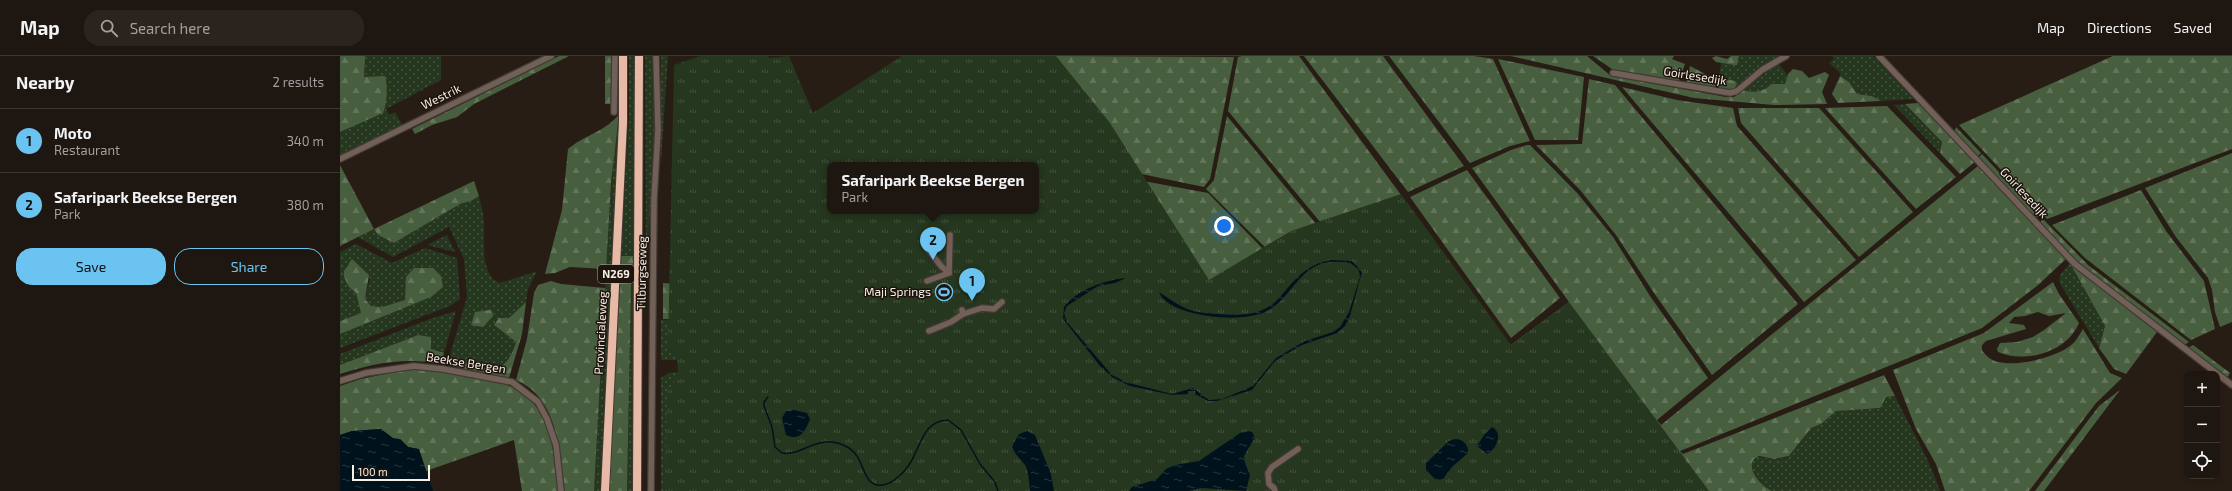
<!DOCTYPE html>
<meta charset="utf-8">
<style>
body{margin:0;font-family:"Exo 2",sans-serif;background:#2b231e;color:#f1f3f6}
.controls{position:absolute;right:12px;bottom:12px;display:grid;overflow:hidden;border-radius:8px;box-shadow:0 2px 6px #0003}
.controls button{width:36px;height:36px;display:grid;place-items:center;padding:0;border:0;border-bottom:1px solid #3c3530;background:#1e1610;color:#f1f3f6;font:20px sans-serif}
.scale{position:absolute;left:12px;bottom:10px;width:78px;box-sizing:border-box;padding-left:4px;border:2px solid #f6eee9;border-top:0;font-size:11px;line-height:14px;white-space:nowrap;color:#f6eee9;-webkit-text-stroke:3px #1e140c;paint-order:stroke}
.you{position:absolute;left:884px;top:170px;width:14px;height:14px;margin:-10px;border:3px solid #fff;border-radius:50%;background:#1a73e8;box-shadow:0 0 0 6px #1a73e833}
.badge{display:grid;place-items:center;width:26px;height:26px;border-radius:50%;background:#6ac3f1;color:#111;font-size:13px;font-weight:700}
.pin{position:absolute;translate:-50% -33px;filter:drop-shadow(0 1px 2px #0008)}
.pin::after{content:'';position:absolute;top:21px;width:14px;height:12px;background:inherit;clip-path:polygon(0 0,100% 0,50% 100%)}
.popup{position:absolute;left:487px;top:106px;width:212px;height:52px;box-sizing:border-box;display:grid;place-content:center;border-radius:8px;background:#1e1610;filter:drop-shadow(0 1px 3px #0005);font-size:13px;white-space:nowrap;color:#a19f9f}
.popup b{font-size:15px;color:#f1f3f6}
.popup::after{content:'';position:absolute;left:50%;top:100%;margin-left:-8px;border:8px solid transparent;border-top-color:#1e1610}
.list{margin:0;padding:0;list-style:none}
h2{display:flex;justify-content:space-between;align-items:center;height:52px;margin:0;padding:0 16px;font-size:17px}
h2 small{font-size:13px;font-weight:400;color:#a19f9f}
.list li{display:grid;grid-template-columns:26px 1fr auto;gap:12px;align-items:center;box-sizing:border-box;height:64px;padding:0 16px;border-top:1px solid #3c3530}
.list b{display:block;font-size:15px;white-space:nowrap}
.list p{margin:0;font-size:13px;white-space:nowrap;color:#a19f9f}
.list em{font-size:13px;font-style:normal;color:#a19f9f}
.actions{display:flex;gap:8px;padding:12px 16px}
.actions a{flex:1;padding:9px 0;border:1px solid #6ac3f1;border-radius:16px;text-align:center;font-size:14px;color:#6ac3f1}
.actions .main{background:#6ac3f1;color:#111}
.icon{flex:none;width:22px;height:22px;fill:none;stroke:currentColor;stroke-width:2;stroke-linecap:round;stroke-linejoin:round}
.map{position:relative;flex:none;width:1892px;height:435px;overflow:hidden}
header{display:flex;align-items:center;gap:24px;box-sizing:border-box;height:56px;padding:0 20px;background:#1e1610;border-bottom:1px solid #3c3530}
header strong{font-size:19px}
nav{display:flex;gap:22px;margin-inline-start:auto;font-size:14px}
.search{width:280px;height:36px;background:#2b231e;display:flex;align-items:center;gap:10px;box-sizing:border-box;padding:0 14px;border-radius:16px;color:#a19f9f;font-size:15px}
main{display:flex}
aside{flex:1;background:#1e1610}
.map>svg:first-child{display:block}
.grass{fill:url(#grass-dots)}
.forest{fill:url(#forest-firs)}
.park{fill:url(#park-tufts);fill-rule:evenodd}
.water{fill:url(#water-ripples)}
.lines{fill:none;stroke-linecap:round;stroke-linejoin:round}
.stream{stroke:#00131c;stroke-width:1.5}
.minor-casing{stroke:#453a33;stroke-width:8}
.highway-casing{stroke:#453a33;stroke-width:10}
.minor{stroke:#716058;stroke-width:5.5}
.highway{stroke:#e6baa7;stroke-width:8}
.labels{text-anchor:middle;stroke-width:3;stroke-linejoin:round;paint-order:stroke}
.shield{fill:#1e140c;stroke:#b5ada7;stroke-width:1}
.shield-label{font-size:11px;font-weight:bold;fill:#f6eee9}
.street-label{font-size:12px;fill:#f6eee9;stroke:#1e140c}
.poi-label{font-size:12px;fill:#f6eee9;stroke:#1e140c;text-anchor:end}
</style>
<header>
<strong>Map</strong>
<div class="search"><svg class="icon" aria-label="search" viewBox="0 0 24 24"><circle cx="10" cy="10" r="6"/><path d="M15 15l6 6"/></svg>Search here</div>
<nav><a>Map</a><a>Directions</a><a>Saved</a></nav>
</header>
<main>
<aside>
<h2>Nearby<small>2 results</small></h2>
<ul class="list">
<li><span class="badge">1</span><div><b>Moto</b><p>Restaurant</p></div><em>340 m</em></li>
<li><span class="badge">2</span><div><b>Safaripark Beekse Bergen</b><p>Park</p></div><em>380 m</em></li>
</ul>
<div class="actions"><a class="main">Save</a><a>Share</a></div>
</aside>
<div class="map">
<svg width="1892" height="435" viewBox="0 0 1892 435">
<defs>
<pattern id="grass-dots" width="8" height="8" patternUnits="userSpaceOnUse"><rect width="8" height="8" fill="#25371e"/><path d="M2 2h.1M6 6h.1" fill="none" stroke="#45543f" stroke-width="1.8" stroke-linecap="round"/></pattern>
<pattern id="forest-firs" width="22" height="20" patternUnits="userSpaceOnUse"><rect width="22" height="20" fill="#485f3f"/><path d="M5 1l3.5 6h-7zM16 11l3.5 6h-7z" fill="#63765b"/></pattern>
<pattern id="park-tufts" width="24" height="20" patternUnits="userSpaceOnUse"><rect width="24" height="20" fill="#25371e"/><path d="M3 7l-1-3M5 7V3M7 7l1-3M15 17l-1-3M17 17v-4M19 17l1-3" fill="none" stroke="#45543f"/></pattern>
<pattern id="water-ripples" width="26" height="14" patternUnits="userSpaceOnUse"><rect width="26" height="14" fill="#00131c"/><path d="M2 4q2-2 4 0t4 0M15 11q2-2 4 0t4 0" fill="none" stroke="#26363d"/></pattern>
</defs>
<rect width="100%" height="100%" fill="#281d15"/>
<g class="grass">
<polygon points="25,0 101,0 101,24 46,53 49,59 55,56 63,70 0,101 0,76 37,58 24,22"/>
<polygon points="289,0 294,0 296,200 281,200 289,61"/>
<polygon points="305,0 314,0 315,80 306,221"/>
<polygon points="321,0 328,0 321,107"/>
<polygon points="1399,0 1443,0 1394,35 1397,27 1379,21 1381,7 1397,9"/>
<polygon points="1492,0 1533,0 1574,43 1541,45 1532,40 1517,38 1509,26 1500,20 1500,17 1489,7 1494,3"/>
<path d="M1439,8L1447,19L1445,28H1431C1424,36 1414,37 1403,34L1425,17Z"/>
<polygon points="1564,48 1602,86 1600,97 1554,49"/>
<polygon points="279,62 260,435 254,435 268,169 275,84"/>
<path d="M139,140C141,148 143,157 144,165C145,182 139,220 160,227L197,215L188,233L186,246L169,262L154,269L176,286C172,299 166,310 152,314L109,302L127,241L124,203L109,171L53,201L18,181L34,173L38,179L54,187L120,148L131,145Z"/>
<polygon points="107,179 115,196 87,189"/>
<polygon points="16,188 52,207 85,192 117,202 120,243 110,250 0,292 0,278 91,241 93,212 74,212 66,236 65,244 42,251 31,250 25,243 30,222 7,208 4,221 9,231 16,237 21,257 0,265 0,196"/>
<polygon points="1730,207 1765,270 1759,292 1719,226 1720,219"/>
<polygon points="291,228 295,228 293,435 287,435"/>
<polygon points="116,255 104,297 91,293 91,281 78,279 0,309 0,298 90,263"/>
<polygon points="341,263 338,304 321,304 321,264"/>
<polygon points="338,316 337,435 321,435 321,322 329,317"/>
<path d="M1555,340C1570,371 1589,402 1600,435H1432C1423,432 1413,419 1411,409L1416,401L1434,403L1446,402L1451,398L1471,372L1481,368L1496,355L1522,352L1537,353L1546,341Z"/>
</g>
<g class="forest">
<path d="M0,0H25L24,21L45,20C48,30 47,48 43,57L0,76Z"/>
<polygon points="219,0 229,0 134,48 117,61 92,69 75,78 72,73"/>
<polygon points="265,0 272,0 271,48 265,48"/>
<polygon points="713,0 894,1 870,123 864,131 792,116"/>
<polygon points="902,0 959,0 1061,139 986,173 888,55 898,1"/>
<polygon points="964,0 1043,0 1124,110 1068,136"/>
<polygon points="1049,0 1134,0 1153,3 1190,85 1170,90 1130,107"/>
<path d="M1171,0H1247L1271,20L1386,41H1394L1403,34C1414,37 1424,36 1431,28H1445L1448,18L1453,13L1462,15L1469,22L1485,16L1489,19L1482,36L1487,48L1434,49L1354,42Z"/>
<polygon points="1253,0 1334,0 1332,3 1345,8 1338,27 1275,15"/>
<polygon points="1376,0 1387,3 1391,0 1399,0 1397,9 1394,9 1376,6 1372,2"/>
<polygon points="1773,0 1892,0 1892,93 1707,163 1619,69"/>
<polygon points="1158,3 1244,21 1238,84 1195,84"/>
<polygon points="1350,10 1367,19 1395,25 1397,27 1394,35 1346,28"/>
<polygon points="1500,20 1509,26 1517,38 1532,40 1541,45 1498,47 1492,38"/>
<polygon points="1249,23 1275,29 1458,248 1372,319 1314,237 1276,179 1241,135 1196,89 1242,88"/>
<polygon points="1282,31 1337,44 1393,52 1397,70 1516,204 1464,246"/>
<polygon points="1578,47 1635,106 1620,118 1600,97 1602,86 1565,48"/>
<polygon points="1547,50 1616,121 1576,153 1485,52"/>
<polygon points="1398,52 1479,52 1573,156 1519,201 1401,67"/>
<path d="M279,58L271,127L266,213L230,211L215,217L205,218L222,154L228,93C243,80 268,74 279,58Z"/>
<polygon points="887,60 981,174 933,199 866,133 874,124"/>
<polygon points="1616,71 1641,97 1637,101 1614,77"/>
<path d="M1187,89H1190L1238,138L1273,181L1310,240L1368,322L1317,364L1321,369L1638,110L1726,203L1697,230L1642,272L1340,395L1343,398L1544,319L1555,340L1546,341L1540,352L1496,355L1481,368L1471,372L1449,400L1434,403L1419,400C1401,408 1421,431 1432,435H912L1152,303L1229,246L1132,112L1171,94Z"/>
<polygon points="1892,97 1892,266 1880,271 1875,256 1872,234 1868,222 1836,181 1805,132"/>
<polygon points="1642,98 1701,161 1693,160 1638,102"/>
<polygon points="0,109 34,173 134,125 139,140 131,145 120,148 54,187 38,179 34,173 0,190"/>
<polygon points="1127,114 1220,242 1171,282 1070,141"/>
<polygon points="798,124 868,137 926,196 870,227"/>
<polygon points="1801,134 1826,175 1864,225 1875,273 1851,284 1745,202 1712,169"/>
<polygon points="1703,163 1748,209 1849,286 1844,289 1742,211 1701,169 1701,165"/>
<polygon points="281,200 296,200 295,221 280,220"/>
<polygon points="12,203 29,219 25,243 31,250 42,251 65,244 66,221 74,212 93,212 101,220 103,231 91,241 0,278 0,265 21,257 16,237 9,231 4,221 4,215"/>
<polygon points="1730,207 1817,276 1786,318 1774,313 1759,292 1765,270"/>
<path d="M211,225L221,228L265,232L254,435H224C220,395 218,342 176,324L187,283L194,237L198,229Z"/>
<path d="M1713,226L1719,238L1739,267C1727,296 1686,308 1658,296L1657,293L1660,287L1677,286L1693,281L1704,274L1726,257L1709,260L1698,256L1685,260L1674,261L1669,267L1684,269L1686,273L1646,285L1642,289C1641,294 1643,296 1646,299C1660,317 1715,302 1730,290C1736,286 1739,279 1743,273L1770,317L1782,322L1756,347L1689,435H1605L1596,408L1576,373L1553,314L1644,277Z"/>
<polygon points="280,227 291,228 287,435 268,435"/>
<polygon points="323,227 371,230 341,263 323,263"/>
<path d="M186,246L182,278L169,322L107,309L109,302L152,314C166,311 172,299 176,286L154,269L159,262H169Z"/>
<polygon points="149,254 152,255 153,260 143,271 131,269 135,256"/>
<path d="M78,279L91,281V293L104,297L101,308C66,301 34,307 0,318V309Z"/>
<polygon points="1853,289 1890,317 1887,322 1848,292"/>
<path d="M73,312C103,316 155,321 181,335C191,341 200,356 205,366C214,387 215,412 218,435H182L174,384L86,415L78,393L68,391L60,383H53L41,373L12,375L0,379V330L21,323Z"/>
<polygon points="1780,334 1704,435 1695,435 1759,350"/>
</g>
<path class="park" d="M360,0H428L429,2L449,0L473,57L562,0H716L770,67L869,224L951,175L1061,138L1171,289L1229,246L1369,435H325L327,337L338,319L337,300L328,289L334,9ZM490,109H696V155H490Z"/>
<g class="water">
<path d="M991,204L1012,205L1022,216L1010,260L1005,270L997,277L962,289L943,300L935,305L912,334L877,345H868L855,338V335H848V338L832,339L790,330L772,321L760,310L723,263L724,251C737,234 764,224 786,222L775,227L758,230L727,250L724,257L727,266L771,318L785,326L832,338L853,332L869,344L882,343L913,330L936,302L965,285L993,276L1000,271L1009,256L1020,221L1019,215C1014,208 1009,206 1001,206C959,202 955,242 925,256C904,265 870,262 849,256C839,253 823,247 819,236C827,241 836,248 845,252C857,257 866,257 878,258C901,260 924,260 940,241C955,223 967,208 991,204Z"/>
<path d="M454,354L467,357L470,363C466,374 460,386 446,379L442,362L446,355Z"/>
<path d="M1152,371C1164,377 1156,394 1147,398L1137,390L1144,379Z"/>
<polygon points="41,373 53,382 60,383 68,391 79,393 93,435 0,435 0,379 12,375"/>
<path d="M687,375L695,379L711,418L714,435H690C689,426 689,417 685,409C680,402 674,398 672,390L679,378Z"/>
<polygon points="908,375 912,376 915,381 904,400 905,407 910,419 906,435 861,432 849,435 789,435 792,431 817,423 826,413 835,409 859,405 900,377"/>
<path d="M1115,383C1123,383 1129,389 1128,397L1112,411L1103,423L1096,424L1086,414V407L1109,385Z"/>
</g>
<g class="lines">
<path class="stream" d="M428,341L424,346V350L432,371L435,391L442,397C463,401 479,374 509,392C526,402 521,432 543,429C549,428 555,424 559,420C582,402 577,365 608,364L621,374L640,408L655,426L658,435"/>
<defs>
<g id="minor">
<polyline points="1539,0 1735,208 1892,329"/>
<polyline points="1273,17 1390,37 1397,35 1422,14 1446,0"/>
<polyline points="274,56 275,0"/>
<polyline points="0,103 211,0"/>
<polyline points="586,191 601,210 609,217"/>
<polyline points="609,217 610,179"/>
<polyline points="587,225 609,217"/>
<polyline points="622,254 623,258 642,252 654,253 662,246"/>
<polyline points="589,275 611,266 623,258"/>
<polyline points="0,325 26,317 74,310 103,313 172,326 198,346 207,363 216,389 221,435"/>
<polyline points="311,435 314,143 318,74 316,0"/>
<polyline points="935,435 934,432 929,428 928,417 932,411 958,393"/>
</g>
<g id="highway">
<polyline points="265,435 283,67 283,0"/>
<polyline points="297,435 299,0"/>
</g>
</defs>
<use href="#minor" class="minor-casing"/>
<use href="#highway" class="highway-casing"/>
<use href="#minor" class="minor"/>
<use href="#highway" class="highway"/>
</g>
<defs>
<symbol id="stadium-ring" viewBox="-11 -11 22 22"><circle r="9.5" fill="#1e140c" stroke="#6ac3f1" stroke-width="1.5"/><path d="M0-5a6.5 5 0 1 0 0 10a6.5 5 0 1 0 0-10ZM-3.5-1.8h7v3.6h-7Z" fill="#6ac3f1"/></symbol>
</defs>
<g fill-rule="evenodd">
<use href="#stadium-ring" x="594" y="226" width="20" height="20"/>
</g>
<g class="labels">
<rect class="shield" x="258" y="209" width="36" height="18" rx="3"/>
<g class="shield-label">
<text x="276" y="222">N269</text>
</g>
<g class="street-label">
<text transform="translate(1355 20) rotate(9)" y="4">Goirlesedijk</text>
<text transform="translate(101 41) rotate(-26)" y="4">Westrik</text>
<text transform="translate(1684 137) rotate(47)" y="4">Goirlesedijk</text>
<text transform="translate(302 217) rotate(-89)" y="4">Tilburgseweg</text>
<text transform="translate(261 277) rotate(-87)" y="4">Provincialeweg</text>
<text transform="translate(126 307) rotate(9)" y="4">Beekse Bergen</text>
</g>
<g class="poi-label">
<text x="591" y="240">Maji Springs</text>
</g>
</g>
</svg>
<div class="controls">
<button>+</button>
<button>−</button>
<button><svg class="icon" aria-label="locate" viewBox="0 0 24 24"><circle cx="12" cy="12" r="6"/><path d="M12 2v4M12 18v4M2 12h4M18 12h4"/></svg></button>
</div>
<div class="scale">100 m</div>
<div class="you"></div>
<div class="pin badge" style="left:632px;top:245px">1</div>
<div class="pin badge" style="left:593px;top:204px">2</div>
<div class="popup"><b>Safaripark Beekse Bergen</b>Park</div>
</div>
</main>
